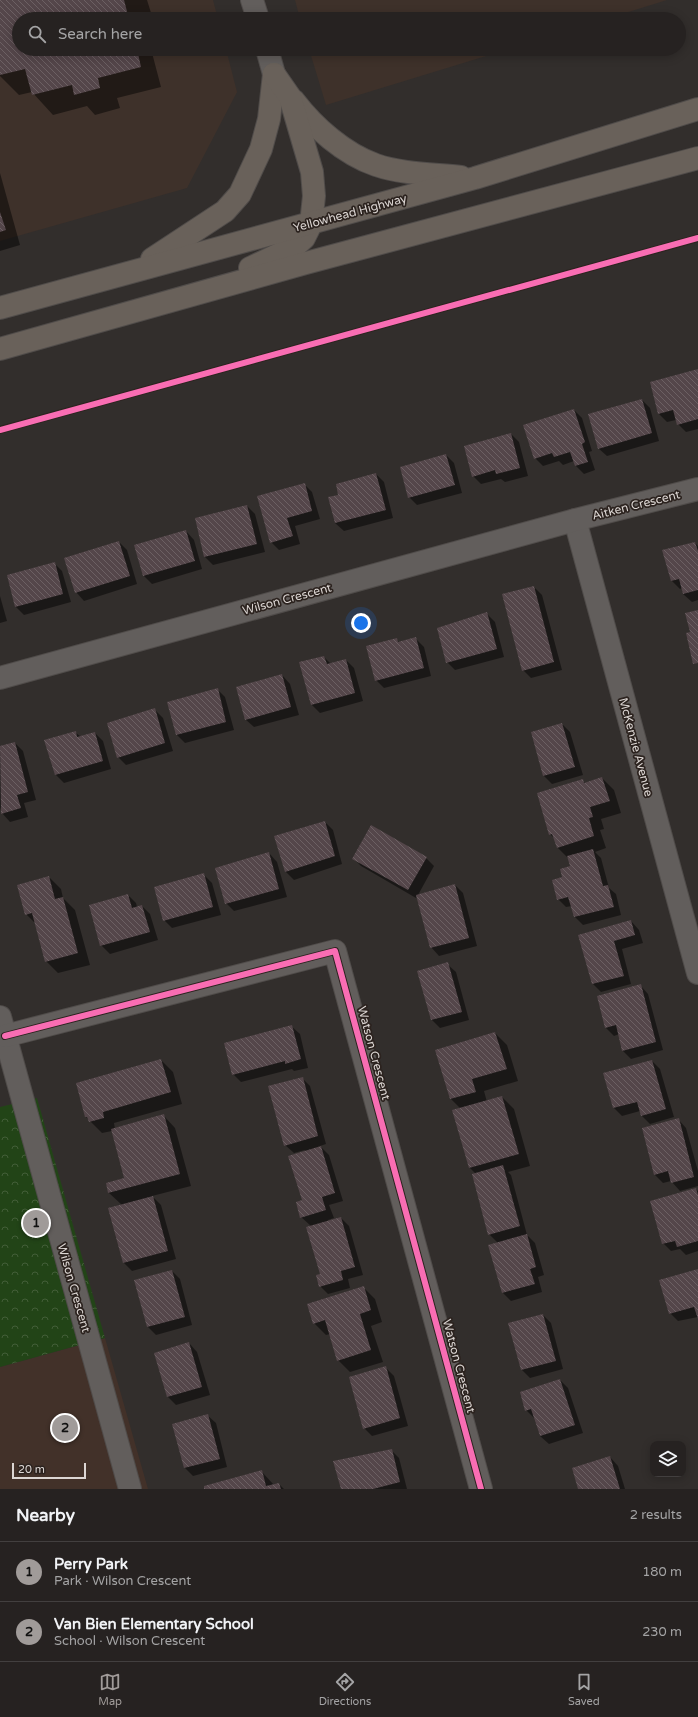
<!DOCTYPE html>
<meta charset="utf-8">
<style>
body{margin:0;font-family:"Varela Round",sans-serif;background:#2e2a2a;color:#f1f3f6}
.controls{position:absolute;right:12px;bottom:12px;display:grid;overflow:hidden;border-radius:8px;box-shadow:0 2px 10px #0003}
.controls button{width:36px;height:36px;display:grid;place-items:center;padding:0;border:0;border-bottom:1px solid #423f3f;background:#262221;color:#f1f3f6;font:20px sans-serif}
.scale{position:absolute;left:12px;bottom:10px;width:74px;box-sizing:border-box;padding-left:4px;border:2px solid #dcd6d3;border-top:0;font-size:11px;line-height:14px;white-space:nowrap;color:#dcd6d3;-webkit-text-stroke:3px #2c231f;paint-order:stroke}
.you{position:absolute;left:361px;top:623px;width:14px;height:14px;margin:-10px;border:3px solid #fff;border-radius:50%;background:#1a73e8;box-shadow:0 0 0 6px #1a73e833}
.badge{display:grid;place-items:center;width:26px;height:26px;border-radius:50%;background:#a09b99;color:#111;font-size:13px;font-weight:700}
.pin{position:absolute;translate:-50% -50%;border:2px solid #fff;box-shadow:0 1px 4px #0006}
.list{margin:0;padding:0;list-style:none}
h2{display:flex;justify-content:space-between;align-items:center;height:52px;margin:0;padding:0 16px;font-size:17px}
h2 small{font-size:13px;font-weight:400;color:#a4a4a5}
.list li{display:grid;grid-template-columns:26px 1fr auto;gap:12px;align-items:center;box-sizing:border-box;height:60px;padding:0 16px;border-top:1px solid #423f3f}
.list b{display:block;font-size:15px;white-space:nowrap}
.list p{margin:0;font-size:13px;white-space:nowrap;color:#a4a4a5}
.list em{font-size:13px;font-style:normal;color:#a4a4a5}
.icon{flex:none;width:22px;height:22px;fill:none;stroke:currentColor;stroke-width:2;stroke-linecap:round;stroke-linejoin:round}
.map{position:relative;flex:none;width:698px;height:1489px;overflow:hidden}
.search{position:absolute;background:#262221;box-shadow:0 2px 10px #0003;left:12px;right:12px;top:12px;height:44px;display:flex;align-items:center;gap:10px;box-sizing:border-box;padding:0 14px;border-radius:22px;color:#a4a4a5;font-size:15px}
.sheet{height:172px;background:#262221}
nav{display:flex;justify-content:space-around;align-items:center;box-sizing:border-box;height:56px;border-top:1px solid #423f3f;background:#262221;font-size:11px;color:#a4a4a5}
nav a{display:grid;justify-items:center;gap:2px}
nav .on{color:#a09b99}
.map>svg:first-child{display:block}
.built{fill:#3e312a}
.education{fill:#423129}
.park{fill:url(#park-crowns)}
.shadow{fill:#0007}
.building{fill:url(#building-back-hatch)}
.lines{fill:none;stroke-linecap:round;stroke-linejoin:round}
.street-casing{stroke:#504c4a;stroke-width:24}
.highway-casing{stroke:#504c4a;stroke-width:24}
.street{stroke:#625e5c;stroke-width:22}
.highway{stroke:#69615a;stroke-width:22}
.cycleway-casing{stroke:#2c231f;stroke-width:8}
.cycleway{stroke:#f96db3;stroke-width:6}
.labels{text-anchor:middle;stroke-width:3.5;stroke-linejoin:round;paint-order:stroke}
.street-label{font-size:12px;fill:#dcd6d3;stroke:#2c231f}
</style>
<div class="map">
<svg width="698" height="1489" viewBox="0 0 698 1489">
<defs>
<pattern id="park-crowns" width="20" height="18" patternUnits="userSpaceOnUse"><rect width="20" height="18" fill="#224417"/><path d="M2 6a3 3 0 1 1 6 0M12 15a3 3 0 1 1 6 0" fill="none" stroke="#425e38"/></pattern>
<pattern id="building-back-hatch" width="6" height="6" patternUnits="userSpaceOnUse"><rect width="6" height="6" fill="#54464a"/><path d="M-1 5l2 2M0 0l6 6M5-1l2 2" fill="none" stroke="#6c6063"/></pattern>
</defs>
<rect width="100%" height="100%" fill="#322e2c"/>
<g class="built">
<polygon points="0,0 213,0 218,19 19,19 19,49 226,49 237,92 187,188 0,241"/>
<polygon points="295,0 667,0 606,19 300,19"/>
<polygon points="309,49 509,49 326,105"/>
</g>
<polygon class="education" points="105,1338 148,1489 0,1489 0,1367"/>
<polygon class="park" points="37,1098 105,1338 0,1367 0,1107"/>
<g class="shadow">
<polygon points="0,0 147,0 152,16 143,19 19,19 19,49 151,49 161,87 117,98 120,108 95,115 87,106 53,115 32,92 19,95 0,76"/>
<polygon points="0,173 20,245 0,251"/>
<polygon points="698,370 698,429 686,432 678,424 676,420 667,422 659,414 651,383"/>
<polygon points="642,400 650,408 659,441 607,456 598,448"/>
<polygon points="574,410 582,418 592,451 589,452 595,470 584,474 576,466 574,461 563,465 559,461 543,466 535,458"/>
<polygon points="511,434 519,442 528,476 505,482 501,479 481,484 473,476"/>
<polygon points="446,455 454,463 462,493 417,505 409,497"/>
<polygon points="376,474 384,482 393,518 344,531 335,523 340,495"/>
<polygon points="304,484 312,492 320,519 295,526 300,544 279,550 271,542"/>
<polygon points="247,506 255,514 265,552 213,565 205,557 196,519"/>
<polygon points="186,531 194,540 202,569 152,584 144,576"/>
<polygon points="119,542 127,550 137,584 84,601 76,592"/>
<polygon points="695,543 698,546 698,600 692,602 683,594 682,588 680,589 671,580"/>
<polygon points="54,563 62,571 71,602 24,615 16,607 8,576"/>
<polygon points="534,587 542,595 562,670 531,678 523,670"/>
<polygon points="0,596 7,621 0,623"/>
<polygon points="487,614 495,622 504,657 455,670 447,662"/>
<polygon points="415,638 424,647 431,676 384,688 376,680 396,639 400,643"/>
<polygon points="324,657 331,664 346,660 354,668 363,701 320,713 311,704"/>
<polygon points="282,675 290,684 299,715 254,727 245,719"/>
<polygon points="217,689 225,697 234,730 185,743 177,735 168,702"/>
<polygon points="155,710 163,718 173,751 126,765 118,757"/>
<polygon points="562,724 570,732 583,775 552,784 544,776 532,732"/>
<polygon points="75,732 81,737 95,733 103,741 111,769 64,783 56,775"/>
<polygon points="15,743 23,751 36,800 24,803 28,817 10,822 2,813 0,807 0,747"/>
<polygon points="602,778 614,790 621,813 601,819 604,829 600,830 606,848 595,852 601,858 609,888 616,894 621,915 583,925 575,917 572,906 566,907 558,899 563,878 572,867 569,859 557,847 555,839 550,834 582,780 585,783"/>
<polygon points="325,822 333,830 342,864 294,880 286,872 276,836"/>
<polygon points="269,853 277,862 287,897 234,911 226,903"/>
<polygon points="353,858 426,858 434,866 418,895 455,885 463,893 477,946 439,956 431,947 418,895 416,898 361,866"/>
<polygon points="204,875 212,883 221,915 172,928 164,920"/>
<polygon points="49,877 61,889 63,898 75,910 90,965 58,973 46,961 36,924 26,914"/>
<polygon points="128,895 136,903 137,907 142,906 150,914 158,940 110,954 101,945"/>
<polygon points="631,921 639,930 643,943 622,949 631,984 601,992 593,984 579,936"/>
<polygon points="447,964 456,972 469,1020 440,1028 432,1020 418,972"/>
<polygon points="640,985 648,994 663,1050 631,1059 623,1051 619,1034 614,1036 606,1028"/>
<polygon points="291,1026 300,1034 308,1068 294,1071 292,1069 241,1082 233,1074"/>
<polygon points="495,1033 507,1045 518,1081 484,1091 487,1102 502,1097 514,1109 530,1166 508,1172 511,1175 527,1235 535,1243 544,1275 538,1277 542,1292 511,1301 503,1293 490,1246 498,1243 489,1234 476,1174 470,1168 461,1109 451,1099 437,1050"/>
<polygon points="161,1060 173,1072 182,1104 114,1123 115,1129 164,1116 175,1128 191,1186 152,1196 161,1205 176,1259 132,1271 124,1263 122,1205 109,1193 107,1184 125,1179 112,1131 102,1133 86,1117"/>
<polygon points="652,1061 660,1069 674,1117 650,1124 642,1116 640,1111 622,1116 614,1108"/>
<polygon points="302,1078 310,1086 326,1144 320,1146 329,1155 343,1201 329,1205 334,1218 328,1220 328,1222 341,1218 349,1226 363,1275 348,1279 350,1288 328,1294 320,1286 321,1275 311,1226 301,1217 305,1152 305,1150 294,1153 285,1145"/>
<polygon points="678,1119 686,1128 698,1171 698,1186 680,1191 671,1181 663,1183 655,1175"/>
<polygon points="696,1189 698,1191 698,1251 686,1255 680,1249 671,1251 663,1243"/>
<polygon points="698,1270 698,1317 678,1321 670,1313"/>
<polygon points="172,1271 180,1279 192,1325 156,1335 148,1327"/>
<polygon points="363,1287 375,1299 382,1322 371,1326 383,1362 350,1372 338,1360 330,1334 326,1335 314,1323"/>
<polygon points="543,1315 551,1323 563,1369 530,1378 522,1370"/>
<polygon points="189,1343 197,1352 210,1395 176,1405 168,1397"/>
<polygon points="386,1368 394,1376 408,1426 372,1436 364,1428"/>
<polygon points="560,1380 568,1388 583,1433 549,1444 540,1436 534,1418 526,1410"/>
<polygon points="207,1415 216,1423 227,1467 193,1476 185,1468"/>
<polygon points="391,1450 399,1458 407,1489 342,1489"/>
<polygon points="610,1457 618,1466 625,1489 579,1489"/>
<polygon points="262,1472 274,1485 279,1484 284,1489 205,1489"/>
</g>
<g class="building">
<polygon points="0,0 124,0 129,19 19,19 19,49 137,49 141,67 98,78 100,88 74,95 72,85 32,95 25,69 0,75"/>
<polygon points="0,212 6,230 0,232"/>
<polygon points="698,369 698,419 677,425 673,410 658,414 650,382"/>
<polygon points="642,399 652,433 598,449 588,414"/>
<polygon points="574,409 585,442 582,444 588,462 575,466 570,452 554,457 552,453 534,459 523,425"/>
<polygon points="511,433 520,468 496,474 495,470 472,477 464,446"/>
<polygon points="446,454 455,485 408,498 400,467"/>
<polygon points="376,473 386,510 335,523 328,497 338,495 336,484"/>
<polygon points="305,483 312,511 287,518 293,536 270,543 257,496"/>
<polygon points="247,505 257,544 204,557 195,518"/>
<polygon points="186,530 195,561 143,576 134,545"/>
<polygon points="119,541 130,576 75,593 64,558"/>
<polygon points="695,542 698,551 698,590 683,594 679,579 671,581 662,550"/>
<polygon points="55,562 63,594 15,607 7,575"/>
<polygon points="534,586 554,662 522,671 502,594"/>
<polygon points="698,610 698,663 693,664 686,633 690,632 685,613"/>
<polygon points="487,612 497,649 446,663 437,628"/>
<polygon points="416,637 424,668 375,681 366,646 397,638 398,642"/>
<polygon points="324,656 327,664 346,659 355,693 311,705 299,662"/>
<polygon points="282,674 291,707 245,720 236,687"/>
<polygon points="218,688 226,722 176,735 167,702"/>
<polygon points="155,708 165,743 117,758 107,723"/>
<polygon points="562,723 575,767 543,776 531,732"/>
<polygon points="76,731 77,737 95,732 103,761 55,775 44,740"/>
<polygon points="15,742 28,792 17,795 21,808 1,814 0,746"/>
<polygon points="602,777 610,801 590,807 593,817 589,818 594,836 557,848 552,834 549,835 537,793 583,779 584,783"/>
<polygon points="325,821 335,856 285,872 274,836"/>
<polygon points="371,825 427,857 408,890 352,859"/>
<polygon points="593,849 603,886 608,885 614,907 574,917 568,897 557,900 552,880 562,877 560,869 570,866 567,856"/>
<polygon points="269,852 279,889 225,904 215,868"/>
<polygon points="204,873 213,907 163,921 154,887"/>
<polygon points="49,876 55,899 63,897 78,953 45,962 32,913 25,915 17,885"/>
<polygon points="455,884 469,938 430,948 416,895"/>
<polygon points="128,894 132,908 142,905 150,932 100,946 89,905"/>
<polygon points="631,920 635,935 614,941 624,976 592,984 578,935"/>
<polygon points="448,962 462,1012 431,1020 417,971"/>
<polygon points="641,984 656,1042 622,1051 616,1025 605,1028 597,996"/>
<polygon points="292,1025 301,1059 285,1064 285,1061 232,1075 224,1043"/>
<polygon points="495,1032 507,1069 472,1079 476,1092 450,1099 435,1050"/>
<polygon points="161,1059 171,1092 103,1112 104,1118 89,1122 87,1117 85,1117 76,1083"/>
<polygon points="652,1060 666,1109 641,1116 637,1102 613,1108 603,1073"/>
<polygon points="303,1077 318,1136 284,1146 268,1086"/>
<polygon points="502,1096 519,1154 469,1168 452,1110"/>
<polygon points="164,1114 180,1174 108,1193 106,1183 124,1178 111,1129"/>
<polygon points="679,1118 694,1177 671,1183 668,1171 654,1175 642,1128"/>
<polygon points="321,1146 335,1193 322,1197 326,1210 300,1218 296,1202 302,1200 288,1156"/>
<polygon points="503,1165 520,1226 488,1235 472,1174"/>
<polygon points="696,1188 698,1195 698,1241 677,1247 675,1241 662,1244 650,1201"/>
<polygon points="153,1196 168,1251 123,1263 108,1208"/>
<polygon points="341,1217 355,1267 341,1271 343,1280 319,1287 316,1275 320,1274 306,1227"/>
<polygon points="527,1234 536,1267 530,1269 535,1284 502,1293 488,1245"/>
<polygon points="698,1269 698,1319 694,1307 669,1314 659,1280"/>
<polygon points="172,1270 185,1317 147,1327 134,1280"/>
<polygon points="364,1286 371,1310 360,1314 371,1350 337,1361 325,1320 313,1324 307,1304"/>
<polygon points="543,1314 556,1361 521,1370 508,1323"/>
<polygon points="189,1342 202,1387 167,1397 154,1353"/>
<polygon points="386,1366 400,1418 363,1429 349,1377"/>
<polygon points="560,1379 575,1425 540,1436 531,1409 525,1411 520,1392"/>
<polygon points="208,1414 220,1459 184,1468 172,1424"/>
<polygon points="392,1449 400,1482 373,1489 341,1489 333,1461"/>
<polygon points="610,1456 620,1489 578,1489 572,1468"/>
<polygon points="262,1470 266,1486 279,1483 281,1489 204,1489 204,1486"/>
</g>
<g class="lines">
<defs>
<g id="street">
<polyline points="252,0 258,19"/>
<polyline points="267,49 274,74"/>
<polyline points="575,520 698,973"/>
<polyline points="0,678 575,520 698,489"/>
<polyline points="0,1017 130,1489"/>
<polyline points="5,1036 335,951 481,1489"/>
</g>
<g id="highway">
<path d="M294,101C314,127 344,154 376,165C402,174 434,174 461,177"/>
<polyline points="152,259 225,211 240,194 261,149 269,119 274,74"/>
<polyline points="250,268 294,247 304,238 311,224 314,196 312,172 290,97 274,74"/>
<polyline points="0,308 475,178 698,109"/>
<polyline points="0,349 306,263 698,158"/>
</g>
</defs>
<use href="#street" class="street-casing"/>
<use href="#highway" class="highway-casing"/>
<use href="#street" class="street"/>
<use href="#highway" class="highway"/>
<defs>
<g id="cycleway">
<polyline points="0,430 698,238"/>
<polyline points="5,1036 335,951 481,1489"/>
</g>
</defs>
<use href="#cycleway" class="cycleway-casing"/>
<use href="#cycleway" class="cycleway"/>
</g>
<g class="labels">
<g class="street-label">
<text transform="translate(350 213) rotate(-15)" y="4">Yellowhead Highway</text>
<text transform="translate(636 505) rotate(-14)" y="4">Aitken Crescent</text>
<text transform="translate(287 599) rotate(-15)" y="4">Wilson Crescent</text>
<text transform="translate(636 747) rotate(75)" y="4">McKenzie Avenue</text>
<text transform="translate(374 1053) rotate(75)" y="4">Watson Crescent</text>
<text transform="translate(74 1288) rotate(74)" y="4">Wilson Crescent</text>
<text transform="translate(459 1366) rotate(75)" y="4">Watson Crescent</text>
</g>
</g>
</svg>
<div class="controls">
<button><svg class="icon" aria-label="layers" viewBox="0 0 24 24"><path d="M12 4l9 5-9 5-9-5zM3 14l9 5 9-5"/></svg></button>
</div>
<div class="scale">20 m</div>
<div class="you"></div>
<div class="pin badge" style="left:36px;top:1223px">1</div>
<div class="pin badge" style="left:65px;top:1428px">2</div>
<div class="search"><svg class="icon" aria-label="search" viewBox="0 0 24 24"><circle cx="10" cy="10" r="6"/><path d="M15 15l6 6"/></svg>Search here</div>
</div>
<section class="sheet">
<h2>Nearby<small>2 results</small></h2>
<ul class="list">
<li><span class="badge">1</span><div><b>Perry Park</b><p>Park · Wilson Crescent</p></div><em>180 m</em></li>
<li><span class="badge">2</span><div><b>Van Bien Elementary School</b><p>School · Wilson Crescent</p></div><em>230 m</em></li>
</ul>
</section>
<nav>
<a class="on"><svg class="icon" aria-label="map" viewBox="0 0 24 24"><path d="M3 6l6-2 6 2 6-2v14l-6 2-6-2-6 2zM9 4v14M15 6v14"/></svg>Map</a>
<a><svg class="icon" aria-label="directions" viewBox="0 0 24 24"><path d="M12 3l9 9-9 9-9-9zM9 14v-3h6M13 9l2 2-2 2"/></svg>Directions</a>
<a><svg class="icon" aria-label="saved" viewBox="0 0 24 24"><path d="M7 4h10v16l-5-4-5 4z"/></svg>Saved</a>
</nav>
